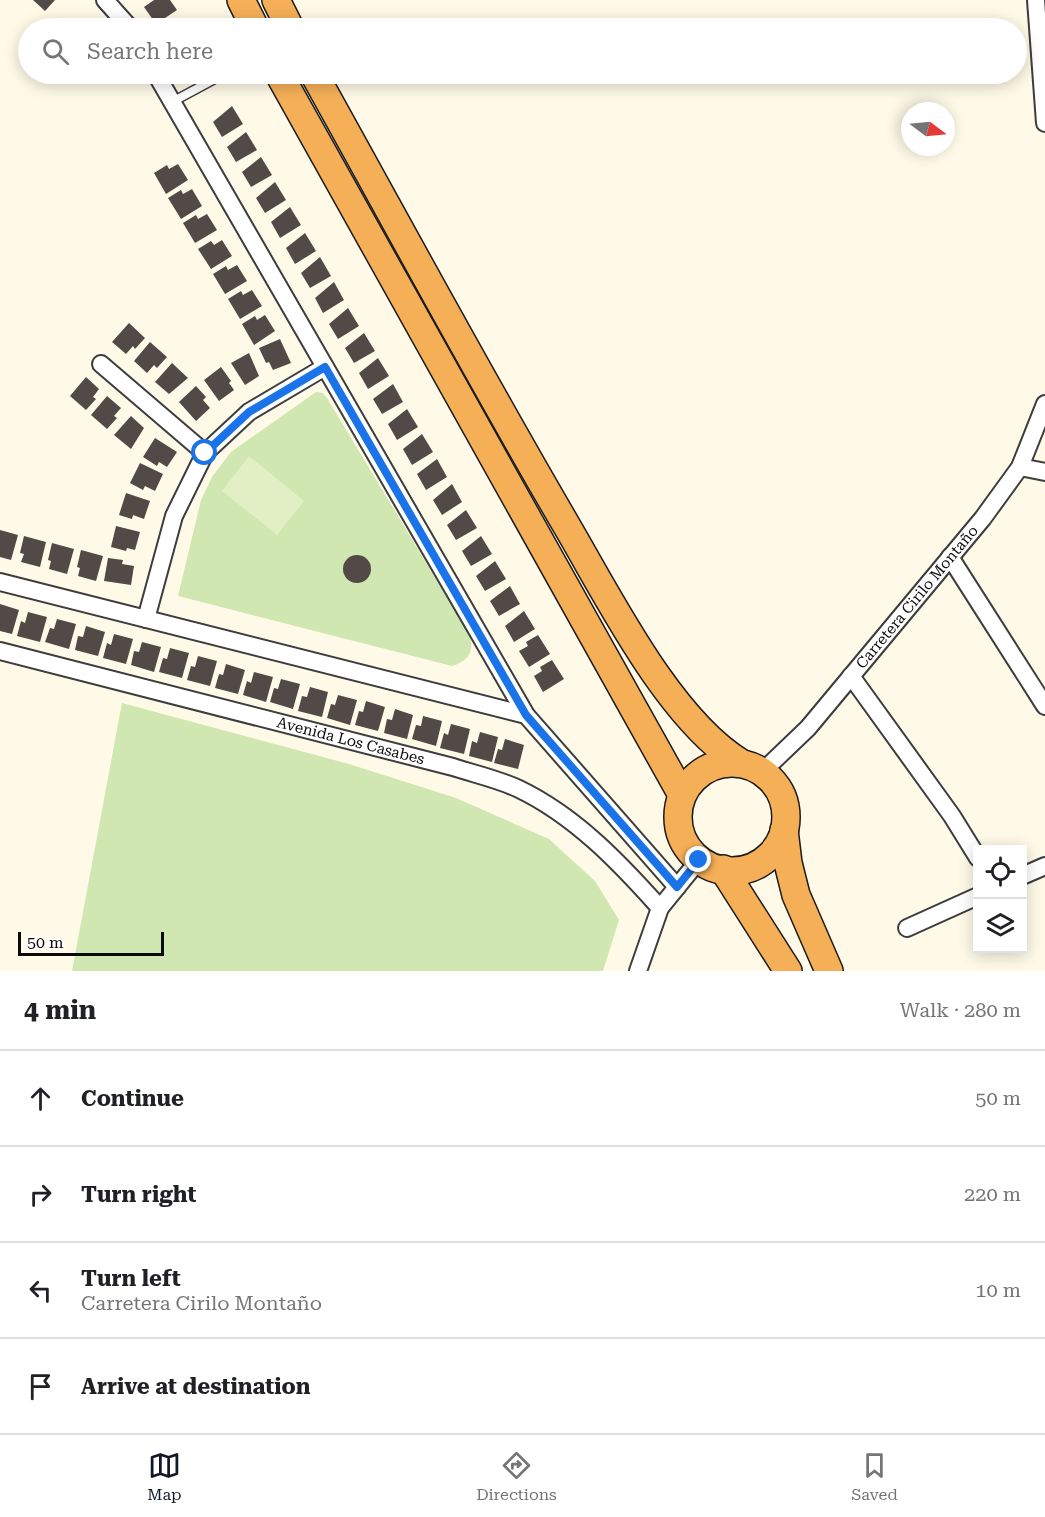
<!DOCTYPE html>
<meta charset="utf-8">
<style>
body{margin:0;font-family:"Roboto Serif",serif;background:#f2f2f2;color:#202124}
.controls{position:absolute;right:18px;bottom:18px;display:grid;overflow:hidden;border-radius:0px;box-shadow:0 3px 15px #0003}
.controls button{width:54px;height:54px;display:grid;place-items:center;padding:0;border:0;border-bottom:2px solid #e0e0e0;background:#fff;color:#202124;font:30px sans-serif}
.compass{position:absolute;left:901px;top:102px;width:54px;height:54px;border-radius:50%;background:#fff;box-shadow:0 3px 15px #0003;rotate:106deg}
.scale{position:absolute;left:18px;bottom:15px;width:146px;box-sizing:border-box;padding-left:6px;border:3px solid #0a0a0a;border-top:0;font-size:16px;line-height:21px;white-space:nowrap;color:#0a0a0a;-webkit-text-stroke:4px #fff;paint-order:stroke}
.stop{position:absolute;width:18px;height:18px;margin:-14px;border:4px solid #1a73e8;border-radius:50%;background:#fff}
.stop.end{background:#1a73e8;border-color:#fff;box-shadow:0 2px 6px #0008}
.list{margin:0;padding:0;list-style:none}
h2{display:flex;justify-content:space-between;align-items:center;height:78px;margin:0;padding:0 24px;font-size:26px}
h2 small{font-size:20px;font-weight:400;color:#757577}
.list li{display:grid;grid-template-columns:39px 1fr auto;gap:18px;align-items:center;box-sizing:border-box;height:96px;padding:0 24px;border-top:2px solid #e0e0e0}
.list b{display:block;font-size:22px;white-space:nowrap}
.list p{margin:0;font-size:20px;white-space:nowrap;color:#757577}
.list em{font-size:20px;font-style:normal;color:#757577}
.icon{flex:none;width:33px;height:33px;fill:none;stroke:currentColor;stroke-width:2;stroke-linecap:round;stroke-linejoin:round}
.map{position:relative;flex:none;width:1045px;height:971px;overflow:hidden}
.search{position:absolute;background:#fff;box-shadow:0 3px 15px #0003;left:18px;right:18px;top:18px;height:66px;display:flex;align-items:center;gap:15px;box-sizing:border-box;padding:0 21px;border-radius:33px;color:#757577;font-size:22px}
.sheet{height:462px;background:#fff}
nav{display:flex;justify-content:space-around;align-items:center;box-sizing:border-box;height:84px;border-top:2px solid #e0e0e0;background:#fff;font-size:16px;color:#757577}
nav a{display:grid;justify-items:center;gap:3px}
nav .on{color:#111827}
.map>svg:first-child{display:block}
.green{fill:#d0e7b2}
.pitch{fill:#e2efc4}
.building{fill:#524a46}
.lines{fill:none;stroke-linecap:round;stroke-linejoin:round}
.service-casing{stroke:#3d3d3d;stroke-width:11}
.minor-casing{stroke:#3d3d3d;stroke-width:20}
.trunk-casing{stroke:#1b1b1b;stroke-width:30}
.service{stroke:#fff;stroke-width:8}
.minor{stroke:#fff;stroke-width:16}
.trunk{stroke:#f5af57;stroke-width:27}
.route{stroke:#1a73e8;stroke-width:8}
.labels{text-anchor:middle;stroke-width:6;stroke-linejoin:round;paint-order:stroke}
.street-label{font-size:15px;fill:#0a0a0a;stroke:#fff}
</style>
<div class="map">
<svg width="1045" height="971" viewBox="0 0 1045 971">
<rect width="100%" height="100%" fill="#fff9e7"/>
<g class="green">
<path d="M316,392L323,393L327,398L469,634C475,651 469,661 452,666L178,596L201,500L212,477L231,452Z"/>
<polygon points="122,703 349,764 456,798 549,839 595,881 619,920 603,971 72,971"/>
</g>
<polygon class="pitch" points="249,456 304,501 277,535 222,491"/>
<g class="building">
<polygon points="33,0 55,0 45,11"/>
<polygon points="154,0 170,0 177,10 156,24 144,7"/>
<polygon points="180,18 186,28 171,28 169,25"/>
<polygon points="232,106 243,124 222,137 213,122"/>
<polygon points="246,132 257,150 236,162 227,147"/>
<polygon points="261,157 272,175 251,187 242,172"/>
<polygon points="178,164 188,180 166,194 154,173 167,165 169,169"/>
<polygon points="275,182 286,200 265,213 256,198"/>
<polygon points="192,189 202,206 181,219 168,198 181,190 183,194"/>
<polygon points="290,207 301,225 280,238 271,222"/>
<polygon points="207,214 217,230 195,243 183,223 196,215 198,219"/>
<polygon points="305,233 316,251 295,264 286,248"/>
<polygon points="222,240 232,256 211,269 198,249 211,241 214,245"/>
<polygon points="320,257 331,276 310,288 301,273"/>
<polygon points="237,265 247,281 225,294 213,274 226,266 228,270"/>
<polygon points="334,282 344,300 323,313 315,298"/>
<polygon points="252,290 262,306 240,319 228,299 241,291 243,295"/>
<polygon points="348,308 359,326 338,339 329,324"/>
<polygon points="265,315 275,331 254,345 242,324 255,316 257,320"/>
<polygon points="129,323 145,338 135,349 133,346 126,354 112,342"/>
<polygon points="364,333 375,351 354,363 345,348"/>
<polygon points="280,339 291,363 273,370 269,362 266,363 259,348"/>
<polygon points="150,342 167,357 157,368 154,365 147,373 134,361"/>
<polygon points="249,353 259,376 245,385 231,363"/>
<polygon points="378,358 389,376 368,389 359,373"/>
<polygon points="172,363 188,378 169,394 155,382"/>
<polygon points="221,367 231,381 229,383 234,390 219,401 204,380"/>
<polygon points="86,377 99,389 93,397 96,399 86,410 70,396"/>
<polygon points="393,384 403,402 382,414 373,399"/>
<polygon points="196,386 206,397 203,400 210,408 196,421 179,402"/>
<polygon points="107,396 121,408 114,416 117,418 107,429 91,415"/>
<polygon points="407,409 418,427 397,440 388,424"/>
<polygon points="131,416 144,428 131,449 114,435"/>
<polygon points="422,434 433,452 412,465 403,449"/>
<polygon points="155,438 177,452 167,467 159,462 157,466 143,457"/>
<polygon points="437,459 447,477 426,490 417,474"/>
<polygon points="140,463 163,474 155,491 145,486 143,490 130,483"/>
<polygon points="452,484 462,502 442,515 433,500"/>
<polygon points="126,493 150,501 144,519 133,515 132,519 119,515"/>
<polygon points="466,510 477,528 456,540 447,525"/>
<polygon points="116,526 140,532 135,550 127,548 126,551 111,547"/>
<polygon points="0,530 18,535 11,560 0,557"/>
<polygon points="24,536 46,542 40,567 21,562 24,554 20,553"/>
<polygon points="481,536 492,554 471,566 462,551"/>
<polygon points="52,543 74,549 67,574 49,569 51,561 48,560"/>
<polygon points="81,550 103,556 96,581 78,576 80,568 77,567"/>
<circle cx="357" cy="569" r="14"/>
<polygon points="108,558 123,560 122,564 134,566 131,585 104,581"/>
<polygon points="495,561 506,579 485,591 476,576"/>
<polygon points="510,586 520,604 499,616 490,601"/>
<polygon points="0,604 19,610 12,634 0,631"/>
<polygon points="524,611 535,629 514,642 505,626"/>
<polygon points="28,612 47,617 40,642 17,636 21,621 25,623"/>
<polygon points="57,619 76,624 69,649 45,642 50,628 54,629"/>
<polygon points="86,626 105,632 98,656 75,650 78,636 83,637"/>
<polygon points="114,634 133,639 126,664 103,658 107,643 111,645"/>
<polygon points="538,635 550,654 529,667 519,651 528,646 526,642"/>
<polygon points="142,642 161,647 154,672 131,665 134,651 139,652"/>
<polygon points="170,648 189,653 182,678 159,672 163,658 167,659"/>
<polygon points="198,656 217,661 210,686 187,680 191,666 195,667"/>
<polygon points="552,660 564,679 543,692 534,676 542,671 540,667"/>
<polygon points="226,664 245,670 238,694 215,688 219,674 223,675"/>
<polygon points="254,672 273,677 266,702 243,695 247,681 251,683"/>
<polygon points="281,679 300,684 293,709 270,702 274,688 278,689"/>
<polygon points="310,687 328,692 322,717 298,711 302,696 307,697"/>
<polygon points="338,695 357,700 350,725 327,718 331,704 335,705"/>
<polygon points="366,701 385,707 378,731 355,725 359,711 363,712"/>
<polygon points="395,709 413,715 407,739 384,733 387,719 392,720"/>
<polygon points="423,716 442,721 436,746 412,739 416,725 421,726"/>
<polygon points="451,724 470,729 464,754 440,748 444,733 448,735"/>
<polygon points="480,732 498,737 492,762 469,756 472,741 477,743"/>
<polygon points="505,739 524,745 518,769 494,763 498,749 502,750"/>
</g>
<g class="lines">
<defs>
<polyline id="service" points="172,102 224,74"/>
<g id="minor">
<polyline points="105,0 130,28"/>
<polyline points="1036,0 1045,123"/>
<polyline points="156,74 526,715 677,887"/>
<polyline points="101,364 205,453"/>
<polyline points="1020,467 1045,472"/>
<polyline points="950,557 1045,706"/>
<polyline points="0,582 526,715"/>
<polyline points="146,619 174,516 205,453 249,412 325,367"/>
<path id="s1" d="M0,651L453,767C474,774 498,779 519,789C575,816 619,862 660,908"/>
<polyline points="851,676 952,816 978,858"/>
<path id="s2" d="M762,772L808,728L983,518L1020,467L1045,404"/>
<polyline points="1022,876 1045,866"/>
<polyline points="907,928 978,896"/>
<polyline points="638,971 660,908 699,860"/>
</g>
<g id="trunk">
<polyline points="241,0 255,28"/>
<polyline points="276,0 290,28"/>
<polyline points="279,74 682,795"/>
<path d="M314,74C398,225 480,378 568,528C610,600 670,720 741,763"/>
<circle cx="732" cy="817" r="54"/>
<polyline points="784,830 788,863 796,895 829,971"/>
<polyline points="723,869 788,971"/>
</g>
</defs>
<use href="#service" class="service-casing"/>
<use href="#minor" class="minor-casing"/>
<use href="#trunk" class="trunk-casing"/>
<use href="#service" class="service"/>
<use href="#minor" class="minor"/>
<use href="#trunk" class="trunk"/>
</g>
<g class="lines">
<polyline class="route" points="205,453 249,412 325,367 526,715 677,887 699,860"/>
</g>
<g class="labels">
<g class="street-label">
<text dy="5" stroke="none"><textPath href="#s2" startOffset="234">Carretera Cirilo Montaño</textPath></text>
<text dy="5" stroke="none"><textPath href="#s1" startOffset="362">Avenida Los Casabes</textPath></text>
</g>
</g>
</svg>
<div class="controls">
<button><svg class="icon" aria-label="locate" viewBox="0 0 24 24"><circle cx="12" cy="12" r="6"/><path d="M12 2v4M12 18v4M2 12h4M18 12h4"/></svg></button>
<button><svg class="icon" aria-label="layers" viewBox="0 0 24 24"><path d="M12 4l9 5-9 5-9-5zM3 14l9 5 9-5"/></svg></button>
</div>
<svg class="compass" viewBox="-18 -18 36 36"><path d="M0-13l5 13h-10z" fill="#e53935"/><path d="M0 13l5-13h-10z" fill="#757577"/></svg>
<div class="scale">50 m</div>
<div class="stop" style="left:205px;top:453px"></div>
<div class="stop end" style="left:699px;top:860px"></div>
<div class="search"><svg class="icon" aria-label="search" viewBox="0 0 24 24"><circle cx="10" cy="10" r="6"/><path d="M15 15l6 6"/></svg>Search here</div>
</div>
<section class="sheet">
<h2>4 min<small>Walk · 280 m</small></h2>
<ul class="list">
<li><svg class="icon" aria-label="ahead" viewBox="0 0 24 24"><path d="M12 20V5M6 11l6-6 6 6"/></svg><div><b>Continue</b></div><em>50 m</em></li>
<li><svg class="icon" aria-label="right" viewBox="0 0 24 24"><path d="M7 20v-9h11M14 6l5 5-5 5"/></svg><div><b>Turn right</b></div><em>220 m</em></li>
<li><svg class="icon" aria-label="left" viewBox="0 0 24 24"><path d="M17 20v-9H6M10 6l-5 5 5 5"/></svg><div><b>Turn left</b><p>Carretera Cirilo Montaño</p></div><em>10 m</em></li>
<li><svg class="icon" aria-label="arrive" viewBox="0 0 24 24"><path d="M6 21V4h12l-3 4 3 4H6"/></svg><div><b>Arrive at destination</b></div></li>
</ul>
</section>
<nav>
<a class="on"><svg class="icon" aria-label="map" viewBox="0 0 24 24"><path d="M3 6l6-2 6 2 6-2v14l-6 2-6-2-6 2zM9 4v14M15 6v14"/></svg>Map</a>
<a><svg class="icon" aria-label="directions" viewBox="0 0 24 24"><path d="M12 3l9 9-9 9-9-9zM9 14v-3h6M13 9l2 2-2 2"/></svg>Directions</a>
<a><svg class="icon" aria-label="saved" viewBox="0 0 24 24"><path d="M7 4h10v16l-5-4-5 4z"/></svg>Saved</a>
</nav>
